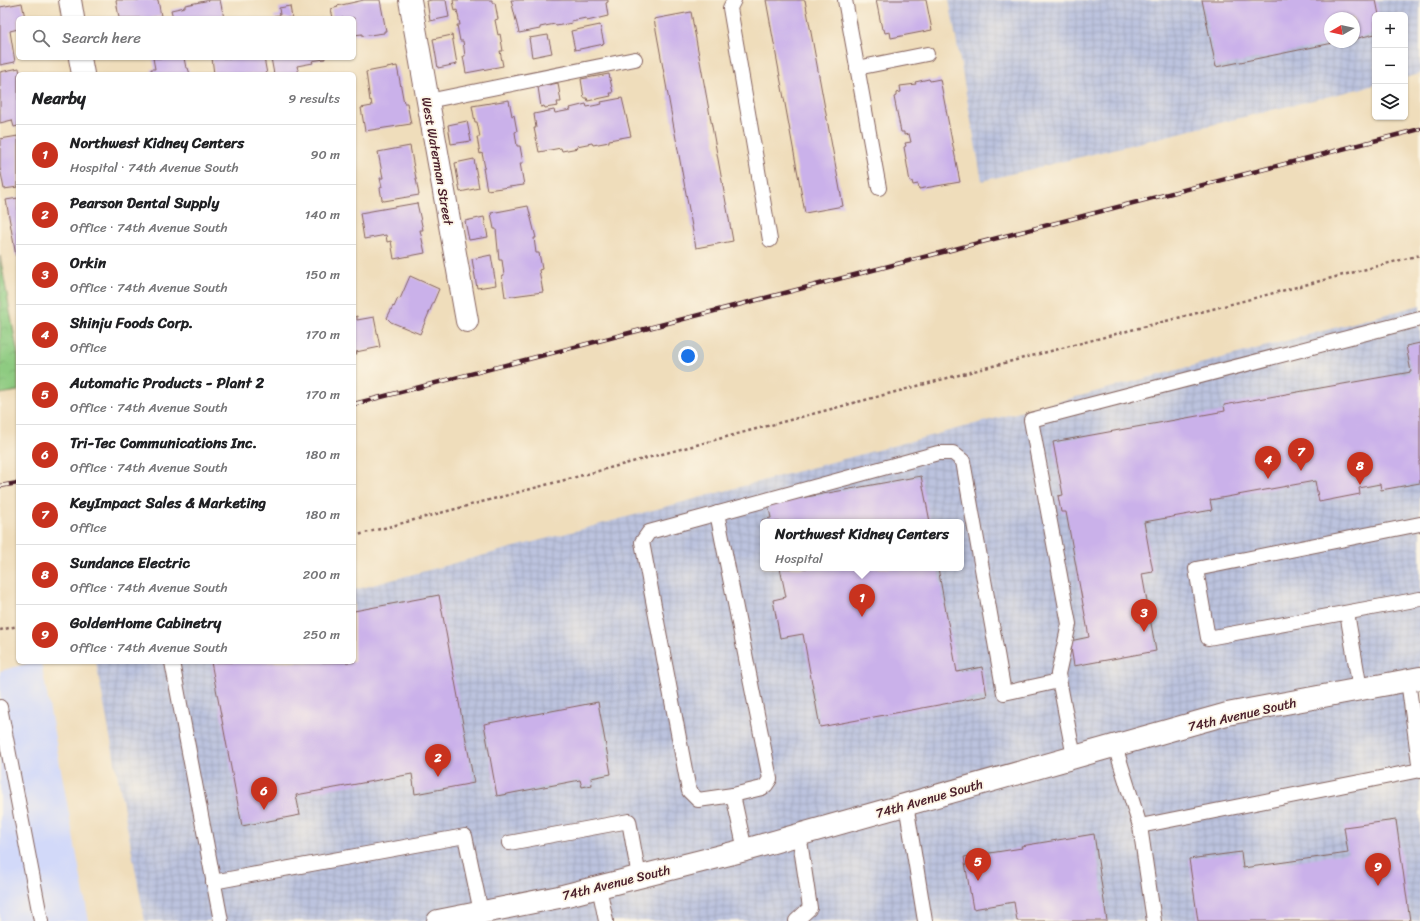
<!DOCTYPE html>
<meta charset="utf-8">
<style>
body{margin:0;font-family:Sriracha,sans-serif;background:#f6f6f6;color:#202124}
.controls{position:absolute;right:12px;top:12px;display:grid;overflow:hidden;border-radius:6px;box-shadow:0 1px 3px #0004}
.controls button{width:36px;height:36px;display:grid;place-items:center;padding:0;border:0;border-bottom:1px solid #e0e0e0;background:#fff;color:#202124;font:20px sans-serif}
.compass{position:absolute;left:1324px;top:12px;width:36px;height:36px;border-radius:50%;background:#fff;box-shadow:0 1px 3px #0004;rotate:261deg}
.you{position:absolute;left:688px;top:356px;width:14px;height:14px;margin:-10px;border:3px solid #fff;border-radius:50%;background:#1a73e8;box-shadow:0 0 0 6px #1a73e833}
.badge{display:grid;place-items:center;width:26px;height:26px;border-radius:50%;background:#c8321e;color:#fff;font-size:13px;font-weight:700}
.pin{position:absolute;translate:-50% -33px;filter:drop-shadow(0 1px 2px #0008)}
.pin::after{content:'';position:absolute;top:21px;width:14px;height:12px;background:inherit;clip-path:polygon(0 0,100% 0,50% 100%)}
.popup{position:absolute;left:760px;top:519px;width:204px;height:52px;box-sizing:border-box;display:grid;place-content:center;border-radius:6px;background:#fff;filter:drop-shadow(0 1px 3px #0005);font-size:13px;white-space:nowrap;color:#757577}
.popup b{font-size:15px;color:#202124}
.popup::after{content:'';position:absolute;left:50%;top:100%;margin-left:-8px;border:8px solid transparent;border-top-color:#fff}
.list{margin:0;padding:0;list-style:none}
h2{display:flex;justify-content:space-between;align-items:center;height:52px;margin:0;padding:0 16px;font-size:17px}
h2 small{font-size:13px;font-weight:400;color:#757577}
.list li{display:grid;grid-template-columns:26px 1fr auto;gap:12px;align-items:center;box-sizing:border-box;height:60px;padding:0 16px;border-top:1px solid #e0e0e0}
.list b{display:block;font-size:15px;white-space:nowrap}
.list p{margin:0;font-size:13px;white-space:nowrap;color:#757577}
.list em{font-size:13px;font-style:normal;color:#757577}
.icon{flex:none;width:22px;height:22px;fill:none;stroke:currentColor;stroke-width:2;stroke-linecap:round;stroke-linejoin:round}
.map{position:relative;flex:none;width:1420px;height:921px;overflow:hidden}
.search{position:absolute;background:#fff;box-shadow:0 1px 3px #0004;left:16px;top:16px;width:340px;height:44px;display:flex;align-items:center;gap:10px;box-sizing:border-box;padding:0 14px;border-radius:6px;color:#757577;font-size:15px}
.panel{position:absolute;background:#fff;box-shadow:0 1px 3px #0004;left:16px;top:72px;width:340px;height:592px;border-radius:6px}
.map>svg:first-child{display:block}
.built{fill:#d2d9f9}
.industrial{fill:url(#industrial-grid);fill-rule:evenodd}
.park{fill:url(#park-crowns);stroke:#6c7556}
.building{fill:#cab1ea}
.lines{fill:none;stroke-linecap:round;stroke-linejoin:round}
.service-casing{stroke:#84625d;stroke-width:16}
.minor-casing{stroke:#84625d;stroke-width:24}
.path{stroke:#84625d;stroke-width:2.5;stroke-dasharray:3 3;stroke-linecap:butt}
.service{stroke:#fff;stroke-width:14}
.minor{stroke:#fff;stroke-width:22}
.rail-casing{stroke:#4a1f2b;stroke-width:4.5}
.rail{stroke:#fcf5e5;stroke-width:3;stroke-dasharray:9;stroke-linecap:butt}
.labels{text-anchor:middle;stroke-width:3.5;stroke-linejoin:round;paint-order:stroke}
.street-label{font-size:13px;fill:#4a1f2b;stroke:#fcf5e5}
</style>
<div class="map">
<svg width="1420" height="921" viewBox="0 0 1420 921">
<defs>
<pattern id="industrial-grid" width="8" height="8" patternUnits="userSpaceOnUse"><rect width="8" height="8" fill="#bcc3de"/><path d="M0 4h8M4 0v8" fill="none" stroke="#a3a7bf"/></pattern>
<pattern id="park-crowns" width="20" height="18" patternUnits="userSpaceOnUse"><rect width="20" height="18" fill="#8ecb81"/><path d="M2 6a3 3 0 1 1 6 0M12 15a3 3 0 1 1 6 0" fill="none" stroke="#7cae70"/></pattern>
</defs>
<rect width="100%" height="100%" fill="#fcf5e5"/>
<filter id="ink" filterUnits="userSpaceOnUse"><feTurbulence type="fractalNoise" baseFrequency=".025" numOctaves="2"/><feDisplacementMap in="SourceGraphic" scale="8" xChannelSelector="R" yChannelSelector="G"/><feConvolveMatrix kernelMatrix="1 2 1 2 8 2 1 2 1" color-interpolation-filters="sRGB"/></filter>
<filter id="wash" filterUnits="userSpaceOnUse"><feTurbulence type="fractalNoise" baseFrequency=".012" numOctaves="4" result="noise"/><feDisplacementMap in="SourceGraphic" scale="16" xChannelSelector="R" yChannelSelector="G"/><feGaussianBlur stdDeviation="0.9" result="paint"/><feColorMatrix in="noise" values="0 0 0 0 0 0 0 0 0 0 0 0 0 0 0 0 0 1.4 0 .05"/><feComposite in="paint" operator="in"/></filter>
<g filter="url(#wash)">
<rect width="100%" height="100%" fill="#efddbb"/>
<polygon class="built" points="33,662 41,662 89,921 0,921 0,671"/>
<g class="industrial">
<path d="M949,0H1420V74L1405,78V15H1375V85L982,181ZM1330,18H1354V42H1330Z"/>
<path d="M1420,305V921H145L96,662H354V590ZM763,522H961V568H763Z"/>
</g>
<polygon class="park" points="0,256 18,355 18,391 0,394"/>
<g id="blocks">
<g class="building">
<polygon points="116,0 158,0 161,16 151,18 119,18"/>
<polygon points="210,0 220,0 224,18 173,18 171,10 185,7 185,5"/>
<polygon points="364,0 380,0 386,31 384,31 384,33 362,36 362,34 354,35 354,18 333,18 331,9 338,7 337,6"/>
<polygon points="432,0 446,0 449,17 430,21 427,1"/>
<polygon points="453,0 492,0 492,3 495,3 498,19 495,20 498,35 500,34 503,51 500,51 503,66 466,73 463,56 465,56 463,41 460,41 457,25 460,25 457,10 455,11"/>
<polygon points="511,0 608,0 608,2 606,3 608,16 587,21 586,18 571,21 572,23 556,26 555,24 540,27 540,29 519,33"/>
<polygon points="766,0 805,0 843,206 805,213"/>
<polygon points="876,0 926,0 932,30 891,38 890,32 885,33 884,29 882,29"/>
<polygon points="1202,0 1376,0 1379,15 1375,15 1375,34 1354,39 1354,18 1330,18 1330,42 1333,43 1216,67"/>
<polygon points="22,3 25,18 18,18 18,29 10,31 15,62 0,65 0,7"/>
<polygon points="290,6 292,18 274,18 274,16 280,15 279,8"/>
<polygon points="691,12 733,241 696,248 654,19"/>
<polygon points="600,25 604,44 575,50 571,31"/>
<polygon points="452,35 457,64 438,68 433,39"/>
<polygon points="548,35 552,53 532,57 529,38"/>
<polygon points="153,58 184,58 186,68 188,68 190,74 152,74 151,69 155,69"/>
<polygon points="212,58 264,58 267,74 214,74"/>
<polygon points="271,58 325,58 325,59 312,61 313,63 297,66 299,74 274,74"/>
<polygon points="397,66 404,103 407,103 411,124 365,131 361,108 372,106 371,100 370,101 366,72"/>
<polygon points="19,68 20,74 18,74 18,126 14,127 12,120 0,123 0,72"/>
<polygon points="609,74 613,93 610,93 611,96 588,101 587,98 584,98 581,79"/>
<polygon points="929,79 930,81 940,79 960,182 919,189 918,184 913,185 912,181 910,182 904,147 906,146 905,143 911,142 909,134 904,135 904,132 901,132 894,97 896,96 896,93 901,92 900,86 916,84 915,82"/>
<polygon points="558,83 561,102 557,102 558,106 545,108 544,106 541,107 538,87"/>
<polygon points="622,98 631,136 609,140 609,142 593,145 592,143 577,146 578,148 562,151 561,148 539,152 534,128 536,128 534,114 554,110 555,113 571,110 570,108 586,104 587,107 602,104 601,102"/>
<polygon points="509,100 512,116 514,115 517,131 515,132 517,146 520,146 523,163 520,163 524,185 487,190 483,168 485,168 482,153 480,154 477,137 480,137 477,122 475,122 472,106"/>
<polygon points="467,121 471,141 451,144 448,125"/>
<polygon points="18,136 18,187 4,189 0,168 0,139"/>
<polygon points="410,146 419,195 384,201 382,200 380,188 382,187 380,178 383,178 378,152"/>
<polygon points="474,159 479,188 460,192 455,163"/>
<polygon points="18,198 18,255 16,256 6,200"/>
<polygon points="417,203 423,230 420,230 425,253 394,259 391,241 387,242 386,235 364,239 360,213"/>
<polygon points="528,206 536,238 534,238 536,253 539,253 542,269 539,270 543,292 505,297 502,276 504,275 502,260 499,260 496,229 494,229 491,213"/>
<polygon points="484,217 488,237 469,240 465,221"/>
<polygon points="491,255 496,285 477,288 472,259"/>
<polygon points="410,276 439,289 420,334 391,322 387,318 393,306 394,307 398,298 400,299"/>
<polygon points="357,316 357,320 374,317 380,347 356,352 357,354 354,354 354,317"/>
<polygon points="1420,343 1420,461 1419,461 1420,483 1381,490 1380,484 1359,488 1360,494 1319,502 1315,481 1210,500 1212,510 1144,522 1153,572 1142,574 1156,651 1074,666 1070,641 1089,637 1066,512 1061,512 1058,496 1063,495 1053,442 1225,411 1224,405 1411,372 1406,346"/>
<polygon points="921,476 930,522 762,522 762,520 771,518 768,504"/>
<polygon points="780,568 938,568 957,672 982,667 987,696 820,727 803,634 780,638 773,600 786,597"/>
<polygon points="439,595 474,783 415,794 412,774 296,795 300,815 242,826 211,662 354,662 354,611"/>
<polygon points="598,702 611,774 591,778 592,785 582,787 580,780 497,796 484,724"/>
<polygon points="1396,820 1410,921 1198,921 1189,859 1241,852 1243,868 1348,853 1344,827"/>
<polygon points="1094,834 1107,921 1017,921 1014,902 973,909 964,857 1022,848 1021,846"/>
</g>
</g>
</g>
<g filter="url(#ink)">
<use href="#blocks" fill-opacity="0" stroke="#84625d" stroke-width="1"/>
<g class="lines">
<defs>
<g id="service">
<polyline points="734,0 730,8 770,240"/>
<polyline points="845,0 879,188"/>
<polyline points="857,68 927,54"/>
<polyline points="428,101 635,59"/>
<polyline points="717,513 770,779 766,785 762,788 733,795"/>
<polyline points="1420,524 1196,569 1208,638 1420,599"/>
<polyline points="1347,613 1360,689"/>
<polyline points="172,662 221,921"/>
<polyline points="1408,680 1420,771"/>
<polyline points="0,707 41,921"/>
<polyline points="1115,746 1140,826 1154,921"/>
<polyline points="1074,757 1058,674 1069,624 1031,420 1420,319"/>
<polyline points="906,804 925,921"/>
<polyline points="1140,826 1420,770"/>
<polyline points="509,843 629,821 639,877"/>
<polyline points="745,850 733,795 698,800 689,791 642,542 649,532 938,453 953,453 963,461 1004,693 1059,681"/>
<polyline points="213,882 465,836 481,912"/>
<polyline points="599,887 606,921"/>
<polyline points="796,921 810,908 799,834"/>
</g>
<g id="minor">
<polyline points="70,0 73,18"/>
<polyline points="410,0 467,321"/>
<polyline points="80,58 83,74"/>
<polyline points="438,921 559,897 745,850 1227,714 1420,678"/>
</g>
</defs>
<use href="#service" class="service-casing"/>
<use href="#minor" class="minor-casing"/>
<g class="path">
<polyline points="354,536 989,367 1420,255"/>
<polyline points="0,630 18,626"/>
</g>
<use href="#service" class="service"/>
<use href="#minor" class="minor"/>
<defs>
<g id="rail">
<polyline points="354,404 1420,129"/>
<polyline points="0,486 18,483"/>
</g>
</defs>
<use href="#rail" class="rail-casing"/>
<use href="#rail" class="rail"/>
</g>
</g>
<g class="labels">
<g class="street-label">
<text transform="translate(438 161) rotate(80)" y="5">West Waterman Street</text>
<text transform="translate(1242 714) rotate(-13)" y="5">74th Avenue South</text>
<text transform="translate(929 798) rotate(-16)" y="5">74th Avenue South</text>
<text transform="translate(616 882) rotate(-14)" y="5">74th Avenue South</text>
</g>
</g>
</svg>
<div class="controls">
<button>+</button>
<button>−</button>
<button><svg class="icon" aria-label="layers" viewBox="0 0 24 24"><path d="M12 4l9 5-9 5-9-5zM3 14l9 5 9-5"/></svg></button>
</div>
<svg class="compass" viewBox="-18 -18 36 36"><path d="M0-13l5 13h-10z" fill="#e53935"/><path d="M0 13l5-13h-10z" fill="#757577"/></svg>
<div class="you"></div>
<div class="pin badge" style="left:862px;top:617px">1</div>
<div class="popup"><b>Northwest Kidney Centers</b>Hospital</div>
<div class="pin badge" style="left:438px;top:777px">2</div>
<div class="pin badge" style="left:1144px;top:632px">3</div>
<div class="pin badge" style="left:1268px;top:479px">4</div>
<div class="pin badge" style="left:978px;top:881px">5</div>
<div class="pin badge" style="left:264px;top:810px">6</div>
<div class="pin badge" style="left:1301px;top:471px">7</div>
<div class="pin badge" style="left:1360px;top:485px">8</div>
<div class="pin badge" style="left:1378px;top:886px">9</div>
<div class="search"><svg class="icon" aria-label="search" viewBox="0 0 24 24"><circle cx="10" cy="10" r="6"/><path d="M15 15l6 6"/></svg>Search here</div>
<section class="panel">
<h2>Nearby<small>9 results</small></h2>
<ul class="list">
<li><span class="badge">1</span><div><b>Northwest Kidney Centers</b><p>Hospital · 74th Avenue South</p></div><em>90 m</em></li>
<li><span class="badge">2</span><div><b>Pearson Dental Supply</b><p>Office · 74th Avenue South</p></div><em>140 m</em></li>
<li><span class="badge">3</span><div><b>Orkin</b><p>Office · 74th Avenue South</p></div><em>150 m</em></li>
<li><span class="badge">4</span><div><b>Shinju Foods Corp.</b><p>Office</p></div><em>170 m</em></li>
<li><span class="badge">5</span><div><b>Automatic Products - Plant 2</b><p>Office · 74th Avenue South</p></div><em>170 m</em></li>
<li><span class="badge">6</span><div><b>Tri-Tec Communications Inc.</b><p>Office · 74th Avenue South</p></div><em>180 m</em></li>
<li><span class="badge">7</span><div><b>KeyImpact Sales &amp; Marketing</b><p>Office</p></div><em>180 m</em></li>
<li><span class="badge">8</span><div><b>Sundance Electric</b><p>Office · 74th Avenue South</p></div><em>200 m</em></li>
<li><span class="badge">9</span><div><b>GoldenHome Cabinetry</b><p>Office · 74th Avenue South</p></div><em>250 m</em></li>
</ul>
</section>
</div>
